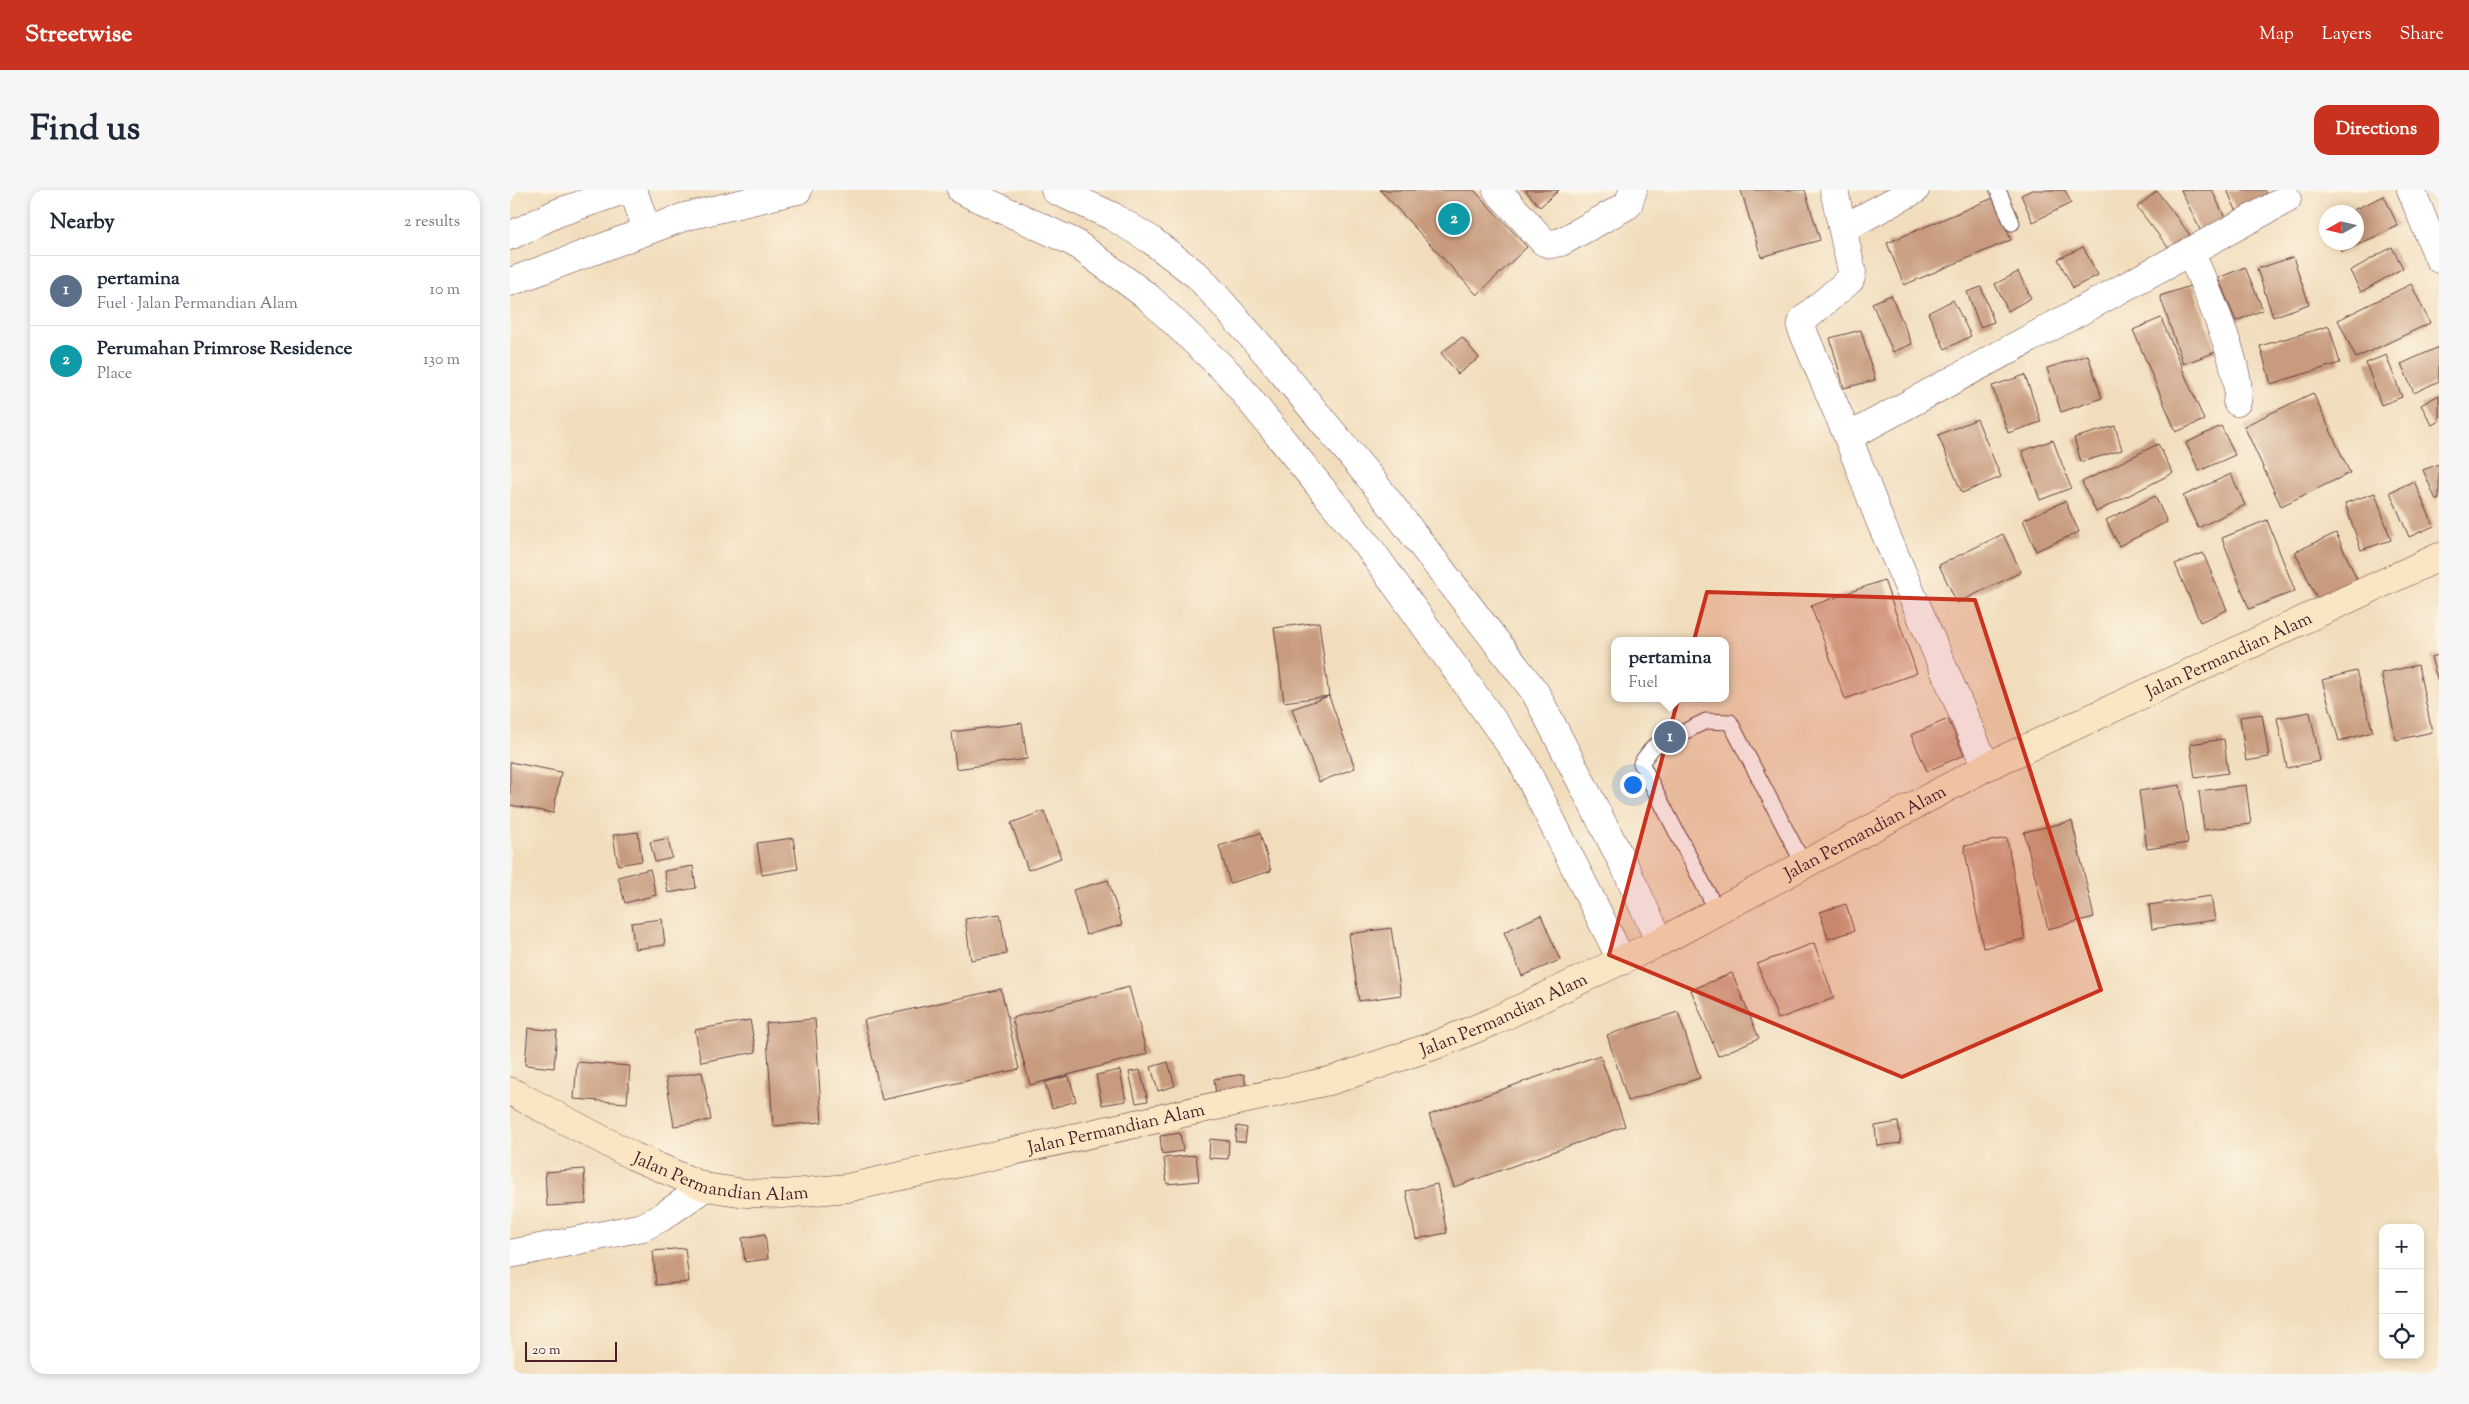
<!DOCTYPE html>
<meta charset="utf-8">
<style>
body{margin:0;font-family:"Sorts Mill Goudy",serif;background:#f6f6f7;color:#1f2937}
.controls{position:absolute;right:15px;bottom:15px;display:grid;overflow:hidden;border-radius:10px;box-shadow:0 2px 8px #0003}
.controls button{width:45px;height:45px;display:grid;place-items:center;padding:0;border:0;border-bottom:1px solid #e0e1e3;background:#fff;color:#1f2937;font:25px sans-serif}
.compass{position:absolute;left:1809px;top:15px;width:45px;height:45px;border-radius:50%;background:#fff;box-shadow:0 2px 8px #0003;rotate:262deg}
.scale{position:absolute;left:15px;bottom:12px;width:92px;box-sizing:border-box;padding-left:5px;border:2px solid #4a1f2b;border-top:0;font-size:14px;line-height:18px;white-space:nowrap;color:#4a1f2b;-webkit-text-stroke:4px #fcf5e5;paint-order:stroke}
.you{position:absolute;left:1122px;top:594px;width:18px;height:18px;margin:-12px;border:4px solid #fff;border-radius:50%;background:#1a73e8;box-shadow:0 0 0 8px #1a73e833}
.badge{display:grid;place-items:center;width:32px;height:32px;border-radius:50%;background:#c8321e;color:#fff;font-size:16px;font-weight:700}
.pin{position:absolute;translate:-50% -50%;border:2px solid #fff;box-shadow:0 1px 5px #0006}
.popup{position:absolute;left:1101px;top:447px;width:118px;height:65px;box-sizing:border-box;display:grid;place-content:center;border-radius:10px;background:#fff;filter:drop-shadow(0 1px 4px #0005);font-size:16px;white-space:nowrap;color:#747a83}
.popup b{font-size:19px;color:#1f2937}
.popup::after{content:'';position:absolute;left:50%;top:100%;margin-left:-10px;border:10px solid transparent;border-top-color:#fff}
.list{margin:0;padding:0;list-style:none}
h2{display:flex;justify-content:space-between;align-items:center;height:65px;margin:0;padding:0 20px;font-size:21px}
h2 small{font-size:16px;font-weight:400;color:#747a83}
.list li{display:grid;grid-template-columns:32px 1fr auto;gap:15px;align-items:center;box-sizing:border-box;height:70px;padding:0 20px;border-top:1px solid #e0e1e3}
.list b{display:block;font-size:19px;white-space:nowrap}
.list p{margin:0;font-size:16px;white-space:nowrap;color:#747a83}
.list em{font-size:16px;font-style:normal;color:#747a83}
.icon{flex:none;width:28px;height:28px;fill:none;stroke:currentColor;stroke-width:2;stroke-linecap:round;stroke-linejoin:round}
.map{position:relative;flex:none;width:1929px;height:1184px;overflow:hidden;border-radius:15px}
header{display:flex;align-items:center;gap:30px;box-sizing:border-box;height:70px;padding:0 25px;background:#c8321e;color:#fff}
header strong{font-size:24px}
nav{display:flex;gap:28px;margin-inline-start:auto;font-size:18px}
.intro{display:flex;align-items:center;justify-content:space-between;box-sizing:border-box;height:120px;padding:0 30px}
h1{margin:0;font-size:35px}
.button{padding:12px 22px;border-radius:15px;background:#c8321e;color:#fff;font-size:18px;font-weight:700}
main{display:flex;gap:30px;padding:0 30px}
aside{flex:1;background:#fff;border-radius:15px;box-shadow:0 2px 8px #0003}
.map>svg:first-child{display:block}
.building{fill:#c89b7e}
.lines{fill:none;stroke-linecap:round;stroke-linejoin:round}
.service-casing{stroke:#633c41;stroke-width:17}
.minor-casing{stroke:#633c41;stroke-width:29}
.secondary-casing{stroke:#633c41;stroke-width:29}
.service{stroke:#fff;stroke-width:15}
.minor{stroke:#fff;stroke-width:28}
.secondary{stroke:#fbe6c4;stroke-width:28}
.marked{fill:#c8321e;fill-opacity:0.2;stroke:#c8321e;stroke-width:4;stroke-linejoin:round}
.labels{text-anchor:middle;stroke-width:4.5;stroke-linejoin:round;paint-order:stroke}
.street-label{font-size:18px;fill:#4a1f2b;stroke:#fcf5e5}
</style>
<header>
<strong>Streetwise</strong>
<nav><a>Map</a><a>Layers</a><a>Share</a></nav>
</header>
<div class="intro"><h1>Find us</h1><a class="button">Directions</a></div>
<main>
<aside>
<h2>Nearby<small>2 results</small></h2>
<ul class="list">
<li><span class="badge" style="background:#5c6f8a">1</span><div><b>pertamina</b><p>Fuel · Jalan Permandian Alam</p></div><em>10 m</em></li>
<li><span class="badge" style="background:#0f9aa8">2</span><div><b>Perumahan Primrose Residence</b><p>Place</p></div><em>130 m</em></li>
</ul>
</aside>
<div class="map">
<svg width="1929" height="1184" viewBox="0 0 1929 1184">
<rect width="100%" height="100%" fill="#fcf5e5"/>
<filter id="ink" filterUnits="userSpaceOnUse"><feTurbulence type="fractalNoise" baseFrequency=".02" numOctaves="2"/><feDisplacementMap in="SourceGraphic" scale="10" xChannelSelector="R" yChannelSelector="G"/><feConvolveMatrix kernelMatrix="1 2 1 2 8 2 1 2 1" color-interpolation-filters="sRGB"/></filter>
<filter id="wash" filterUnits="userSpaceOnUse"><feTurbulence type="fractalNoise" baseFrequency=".0096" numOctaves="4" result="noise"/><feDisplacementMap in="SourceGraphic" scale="20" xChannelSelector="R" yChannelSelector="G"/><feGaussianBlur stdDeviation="1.12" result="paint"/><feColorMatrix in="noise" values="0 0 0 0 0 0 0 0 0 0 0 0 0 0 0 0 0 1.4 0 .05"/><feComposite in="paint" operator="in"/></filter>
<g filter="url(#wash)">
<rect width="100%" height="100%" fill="#f1ddbc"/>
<g id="blocks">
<g class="building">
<polygon points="870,0 964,0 1017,57 967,105"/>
<polygon points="1015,0 1049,0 1030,17"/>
<polygon points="1231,0 1295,0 1310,50 1251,67"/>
<polygon points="1522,0 1555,0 1561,13 1523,32 1511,5"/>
<polygon points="1671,0 1702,0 1716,30 1691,42"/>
<polygon points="1717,0 1755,0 1762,16 1731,31"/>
<polygon points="1647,1 1680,45 1660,60 1627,17"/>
<polygon points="1874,6 1888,36 1832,62 1828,52 1846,52 1846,22 1839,22"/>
<polygon points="1483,8 1501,50 1394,95 1377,53"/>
<polygon points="1573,57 1588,85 1563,98 1548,69"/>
<polygon points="1882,57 1893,78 1851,102 1840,81"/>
<polygon points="1783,67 1799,114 1763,127 1747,79"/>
<polygon points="1735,77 1753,120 1726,131 1708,88"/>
<polygon points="1508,82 1521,108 1498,121 1485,94"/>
<polygon points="1901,94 1920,133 1846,168 1828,130"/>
<polygon points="1683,95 1706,162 1673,174 1650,106"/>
<polygon points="1471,97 1484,132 1470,137 1457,102"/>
<polygon points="1381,105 1402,154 1383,162 1362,113"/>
<polygon points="1443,110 1461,146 1435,159 1418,123"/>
<polygon points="1651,128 1694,230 1666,242 1623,140"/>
<polygon points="1819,136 1830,173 1761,194 1750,156"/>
<polygon points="1351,140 1365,190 1334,198 1320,148"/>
<polygon points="952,147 969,168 948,184 931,163"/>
<polygon points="1929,157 1929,191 1904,203 1891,174"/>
<polygon points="1578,165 1592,208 1551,222 1537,178"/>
<polygon points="1876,165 1892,207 1871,215 1856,173"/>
<polygon points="1515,185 1531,232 1498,243 1482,196"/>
<polygon points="1803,203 1840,283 1771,316 1734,236"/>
<polygon points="1929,205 1929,231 1922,235 1911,215"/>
<polygon points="1467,229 1491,287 1452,303 1428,245"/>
<polygon points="1605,236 1612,260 1571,272 1564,248"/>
<polygon points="1711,236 1725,265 1689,281 1676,253"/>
<polygon points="1543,250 1561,298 1530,310 1512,261"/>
<polygon points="1648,254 1663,283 1586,322 1572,292"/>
<polygon points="1929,274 1929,309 1926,310 1913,280"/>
<polygon points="1721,284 1735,315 1688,338 1673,306"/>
<polygon points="1904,291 1924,336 1899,347 1880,302"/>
<polygon points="1865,303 1881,350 1851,360 1835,313"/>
<polygon points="1645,306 1657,332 1609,356 1596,330"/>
<polygon points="1555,311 1569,342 1526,361 1513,330"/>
<polygon points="1757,330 1785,401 1739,419 1712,348"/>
<polygon points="1826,343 1849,394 1809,413 1785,362"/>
<polygon points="1493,344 1511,382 1447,413 1429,375"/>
<polygon points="1693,363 1717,420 1690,432 1665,374"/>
<polygon points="1374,390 1407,483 1335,509 1301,416"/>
<polygon points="809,432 819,506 845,578 809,592 782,519 819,506 774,512 764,438"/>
<polygon points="1929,465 1929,492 1928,492 1921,467"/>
<polygon points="1908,475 1922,542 1886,550 1871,483"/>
<polygon points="1846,481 1863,542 1829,551 1812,490"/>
<polygon points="1800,522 1810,571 1777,578 1767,528"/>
<polygon points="1752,524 1759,567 1736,571 1730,527"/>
<polygon points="1438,529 1454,565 1417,581 1401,545"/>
<polygon points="512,533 517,569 446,579 442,542"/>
<polygon points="1714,549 1718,583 1685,588 1680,554"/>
<polygon points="0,572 51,582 43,623 0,615"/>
<polygon points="1670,595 1678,653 1637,659 1629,601"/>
<polygon points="1736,595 1741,634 1694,640 1689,601"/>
<polygon points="534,621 551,668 518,680 501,633"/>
<polygon points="1562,631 1584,727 1538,739 1514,642"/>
<polygon points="128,642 132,671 108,675 103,645"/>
<polygon points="750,643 761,681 720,693 709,656"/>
<polygon points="158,648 162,668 145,672 140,652"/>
<polygon points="283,648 288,679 252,685 247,653"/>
<polygon points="1497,648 1515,749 1473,758 1454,656"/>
<polygon points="183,676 186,698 158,703 154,681"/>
<polygon points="140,679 146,705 115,713 108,687"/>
<polygon points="598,690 612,735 576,745 563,700"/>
<polygon points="1701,706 1705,730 1642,739 1639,715"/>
<polygon points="1336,714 1344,741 1318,749 1310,722"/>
<polygon points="490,724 497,764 461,770 455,729"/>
<polygon points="1031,725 1050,770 1012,786 994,742"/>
<polygon points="152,729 155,755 125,759 121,733"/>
<polygon points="881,738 891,805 849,811 839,744"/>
<polygon points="1304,753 1324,808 1268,829 1247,774"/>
<polygon points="1222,783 1249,848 1208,866 1181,800"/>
<polygon points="619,797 637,864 520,895 502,828"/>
<polygon points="491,799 509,879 372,910 354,830"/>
<polygon points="1168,822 1190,888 1118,911 1097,845"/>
<polygon points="305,829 312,932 263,936 256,833"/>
<polygon points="240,830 246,862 191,872 185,840"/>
<polygon points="18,838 47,841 44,878 15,875"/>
<polygon points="1090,865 1115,936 944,997 919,925"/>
<polygon points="67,872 120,876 117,913 64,909"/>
<polygon points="658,872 665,896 648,901 641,877"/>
<polygon points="610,880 616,911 592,915 586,885"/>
<polygon points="630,880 638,911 626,913 619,882"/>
<polygon points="192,882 201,930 164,936 156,888"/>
<polygon points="734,884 736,899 706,905 704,889"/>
<polygon points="559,886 566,911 542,918 535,892"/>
<polygon points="1388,932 1391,953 1367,956 1365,936"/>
<polygon points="727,936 737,938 735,952 725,951"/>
<polygon points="670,943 673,961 652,964 650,946"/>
<polygon points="700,949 719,951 718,969 699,968"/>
<polygon points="686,965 689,991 657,994 654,968"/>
<polygon points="74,979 76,1014 37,1016 35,982"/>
<polygon points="927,994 937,1043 906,1049 896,1001"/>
<polygon points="255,1044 258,1069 235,1072 232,1048"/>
<polygon points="175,1058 179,1092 146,1095 143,1061"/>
</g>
</g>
</g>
<g filter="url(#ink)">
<use href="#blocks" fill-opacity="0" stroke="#633c41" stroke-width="1"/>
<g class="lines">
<defs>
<g id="service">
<polyline points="1488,0 1502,33"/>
<polyline points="1207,721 1131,573 1143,557 1196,531 1220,532 1294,675"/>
</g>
<g id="minor">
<polyline points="123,0 137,40"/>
<polyline points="451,0 565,53 638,107 719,184 858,356 1011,570 1112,771"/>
<polyline points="545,0 602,26 641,50 689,87 758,165 861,289 1025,502 1116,679 1150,752"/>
<polyline points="987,0 1034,52 1041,54 1051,52 1118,15 1123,0"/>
<polyline points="1324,0 1342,82 1340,90 1293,130 1291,137 1338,247 1370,331 1476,577"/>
<polyline points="1901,0 1929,69"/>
<polyline points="1334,38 1405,0"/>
<polyline points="0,46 47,23 114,0"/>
<path d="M1680,61C1693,91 1735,184 1727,212"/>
<polyline points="0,92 174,27 288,0"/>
<polyline points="1338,247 1777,9"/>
<polyline points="0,1064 133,1037 152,1027 195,997"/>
</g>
<g id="secondary">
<path id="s1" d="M0,901L123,966L195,997L235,1003L273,1004L337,998L823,890L923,856L982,832L1150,752L1476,577L1929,367"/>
</g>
</defs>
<use href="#service" class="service-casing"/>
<use href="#minor" class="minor-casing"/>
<use href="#secondary" class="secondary-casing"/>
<use href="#service" class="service"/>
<use href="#minor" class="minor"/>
<use href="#secondary" class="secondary"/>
</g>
</g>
<path class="marked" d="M1197,402L1465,410L1591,800L1392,887L1099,765Z"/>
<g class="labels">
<g class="street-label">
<text dy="6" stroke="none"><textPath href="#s1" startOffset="1851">Jalan Permandian Alam</textPath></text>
<text dy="6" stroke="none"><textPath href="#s1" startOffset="1446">Jalan Permandian Alam</textPath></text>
<text dy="6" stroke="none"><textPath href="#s1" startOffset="1041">Jalan Permandian Alam</textPath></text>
<text dy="6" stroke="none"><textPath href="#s1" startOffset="636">Jalan Permandian Alam</textPath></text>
<text dy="6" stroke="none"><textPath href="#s1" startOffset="231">Jalan Permandian Alam</textPath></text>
</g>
</g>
</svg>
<div class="controls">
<button>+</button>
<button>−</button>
<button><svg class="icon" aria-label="locate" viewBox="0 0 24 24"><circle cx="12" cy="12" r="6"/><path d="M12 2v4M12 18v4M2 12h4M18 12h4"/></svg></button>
</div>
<svg class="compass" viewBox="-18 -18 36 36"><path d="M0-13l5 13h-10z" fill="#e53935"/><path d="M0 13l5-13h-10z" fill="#747a83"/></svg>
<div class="scale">20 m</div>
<div class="you"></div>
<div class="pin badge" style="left:1160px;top:547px;background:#5c6f8a">1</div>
<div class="popup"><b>pertamina</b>Fuel</div>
<div class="pin badge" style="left:944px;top:29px;background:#0f9aa8">2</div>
</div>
</main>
